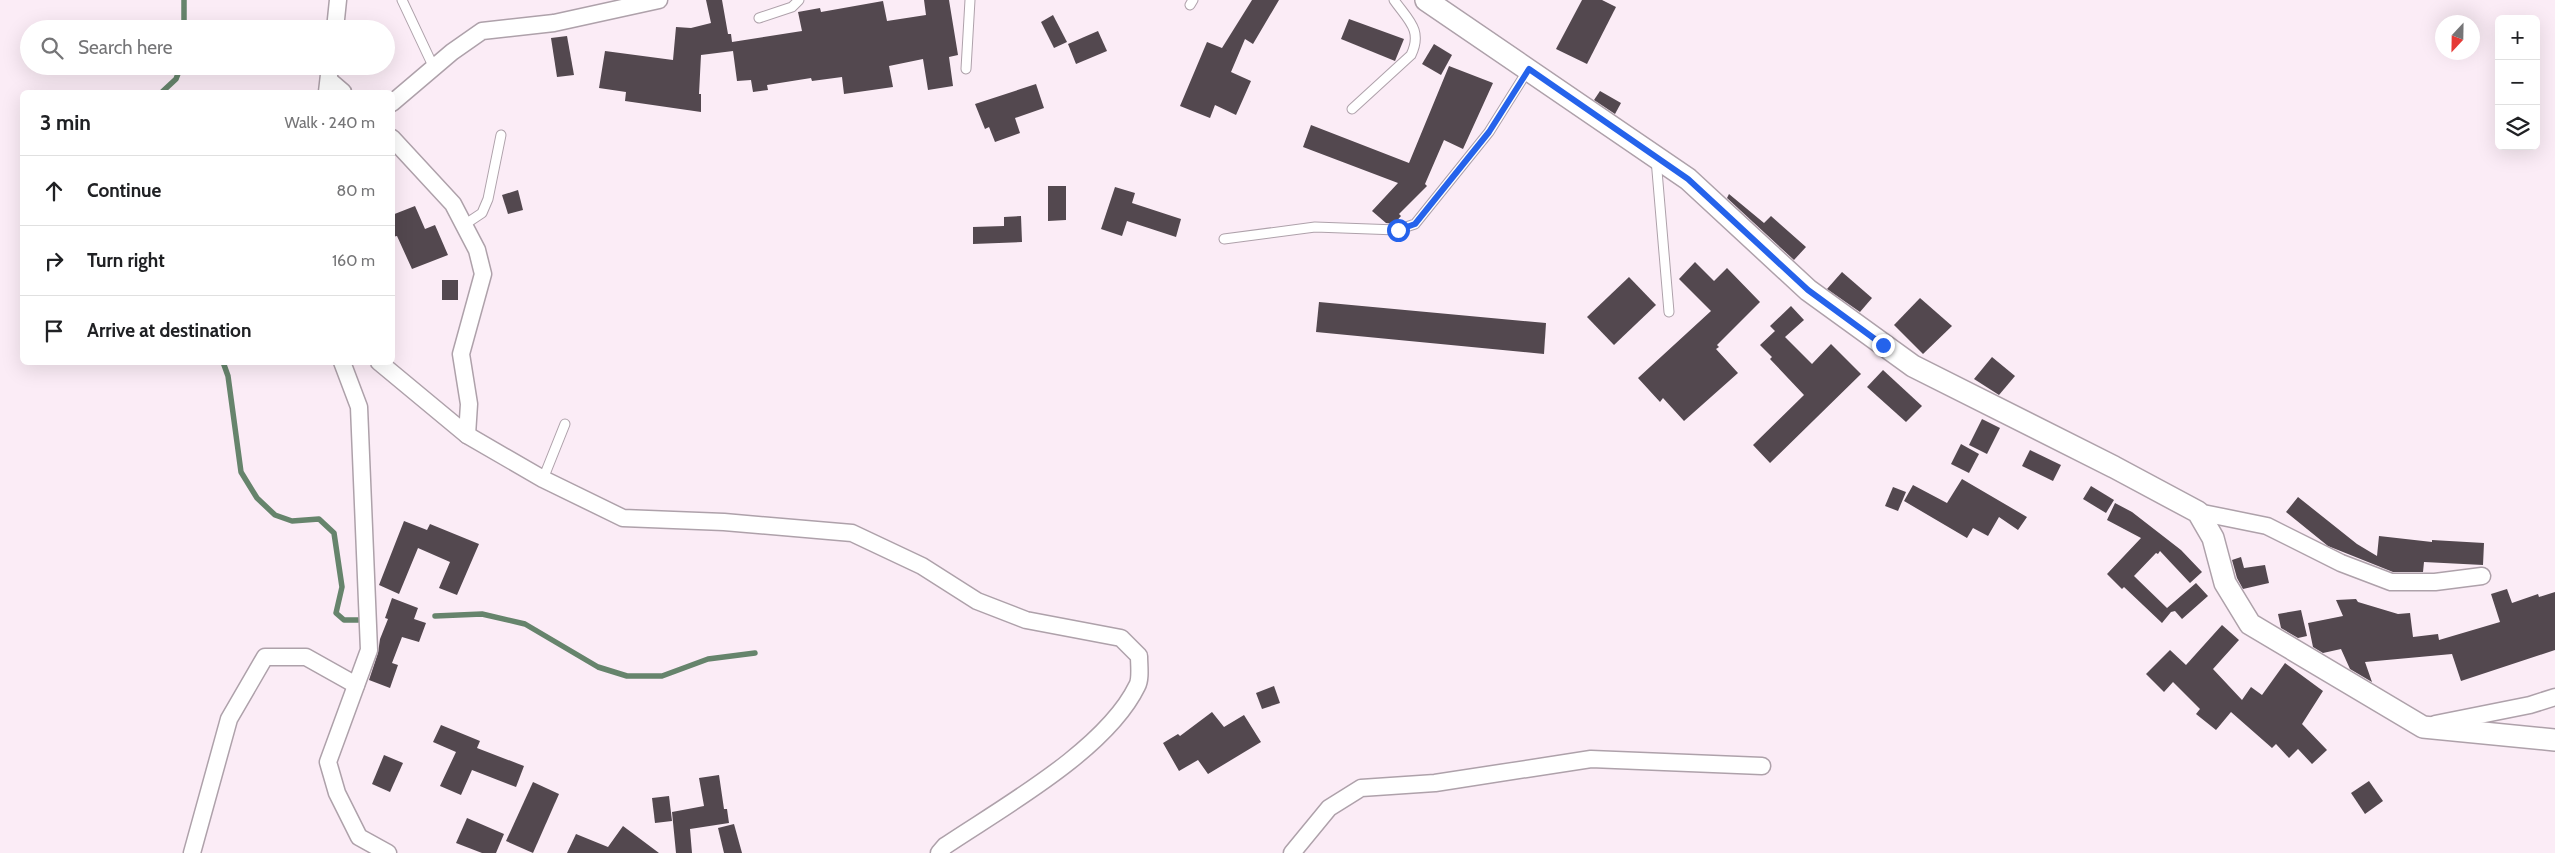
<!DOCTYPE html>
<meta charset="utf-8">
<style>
body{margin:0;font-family:Cabin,sans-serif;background:#f2f2f2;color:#202124}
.controls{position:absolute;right:15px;top:15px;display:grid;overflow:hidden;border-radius:8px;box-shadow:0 5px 20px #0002}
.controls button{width:45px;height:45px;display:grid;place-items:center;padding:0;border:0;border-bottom:1px solid #e0e0e0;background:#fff;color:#202124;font:25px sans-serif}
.compass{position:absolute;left:2435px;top:15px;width:45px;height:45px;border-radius:50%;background:#fff;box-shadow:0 5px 20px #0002;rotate:202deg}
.stop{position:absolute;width:15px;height:15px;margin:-11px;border:4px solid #2563eb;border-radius:50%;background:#fff}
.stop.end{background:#2563eb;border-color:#fff;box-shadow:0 1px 5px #0008}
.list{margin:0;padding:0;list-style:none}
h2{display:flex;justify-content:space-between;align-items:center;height:65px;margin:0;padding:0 20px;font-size:21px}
h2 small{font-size:16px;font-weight:400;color:#757577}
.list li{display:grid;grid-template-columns:32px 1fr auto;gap:15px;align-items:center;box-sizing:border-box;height:70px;padding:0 20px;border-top:1px solid #e0e0e0}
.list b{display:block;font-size:19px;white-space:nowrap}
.list em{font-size:16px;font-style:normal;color:#757577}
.icon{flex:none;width:28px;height:28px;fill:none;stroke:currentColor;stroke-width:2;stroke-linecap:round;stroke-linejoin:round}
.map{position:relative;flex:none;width:2555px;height:853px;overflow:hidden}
.search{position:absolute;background:#fff;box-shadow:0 5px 20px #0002;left:20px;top:20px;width:375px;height:55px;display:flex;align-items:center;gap:12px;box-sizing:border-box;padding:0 18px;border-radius:28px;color:#757577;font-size:19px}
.panel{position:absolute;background:#fff;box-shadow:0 5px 20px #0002;left:20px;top:90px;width:375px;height:275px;border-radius:8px}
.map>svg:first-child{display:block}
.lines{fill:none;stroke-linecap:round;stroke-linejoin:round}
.stream{stroke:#66846c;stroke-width:5.5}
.building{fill:#53484f}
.service-casing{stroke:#aea1aa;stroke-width:11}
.minor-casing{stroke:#aea1aa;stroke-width:19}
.tertiary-casing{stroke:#aea1aa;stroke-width:24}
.service{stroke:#fff;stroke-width:9}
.minor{stroke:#fff;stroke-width:16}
.tertiary{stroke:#fff;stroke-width:21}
.route{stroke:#2563eb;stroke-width:6}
</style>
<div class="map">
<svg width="2555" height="853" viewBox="0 0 2555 853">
<rect width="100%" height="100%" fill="#fbecf6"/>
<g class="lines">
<g class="stream">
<polyline points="184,0 184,29"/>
<polyline points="162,92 176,79 181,66"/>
<polyline points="223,362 228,376 241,472 257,498 275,515 292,521 319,519 334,533 342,587 336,613 344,620 358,620"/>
<polyline points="435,616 482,614 525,624 598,667 627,676 662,676 708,659 755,653"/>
</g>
</g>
<g class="building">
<polygon points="706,0 722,0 728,34 731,34 732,42 802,31 798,12 820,8 821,12 883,1 887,21 926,15 924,0 949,0 958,55 949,57 953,86 928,90 923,59 889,66 893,87 844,94 842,77 812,81 811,78 767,85 768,90 753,92 751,80 737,81 733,51 701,55 699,94 701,94 701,112 625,101 626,92 599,88 605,51 673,60 676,27 691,28 711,23"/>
<polygon points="1252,0 1279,0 1253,44 1245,39 1231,72 1251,81 1236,115 1215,105 1210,118 1180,106 1207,42 1222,48"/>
<polygon points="1582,0 1602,0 1616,7 1587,64 1556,49"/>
<polygon points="1053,15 1067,42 1054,48 1041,22"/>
<polygon points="1349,19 1404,39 1395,61 1341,39"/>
<polygon points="1098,31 1107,51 1076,64 1068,44"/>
<polygon points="567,36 574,75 557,77 551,38"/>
<polygon points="1434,44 1452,55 1441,75 1422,64"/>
<polygon points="1449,66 1493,83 1463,149 1444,140 1425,184 1427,186 1399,214 1401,216 1394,224 1386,223 1372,211 1398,183 1303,147 1311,125 1409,163"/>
<polygon points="1036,84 1044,108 1015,118 1020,133 995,142 989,127 985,129 975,104"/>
<polygon points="1600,91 1621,103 1615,114 1594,100"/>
<polygon points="1048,186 1066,186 1066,220 1048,221"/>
<polygon points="1115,187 1135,193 1132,203 1181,219 1176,237 1127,221 1122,236 1101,229"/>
<polygon points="518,190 523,210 508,214 502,195"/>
<polygon points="1729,194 1764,223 1771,216 1806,247 1794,260 1727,198"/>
<polygon points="415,206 425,229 435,225 448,255 412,269 397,236 392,237 392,215"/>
<polygon points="1021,216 1022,242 973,244 973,227 1004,226 1004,217"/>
<polygon points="1695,262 1714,281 1727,268 1760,302 1717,345 1719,347 1716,349 1738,373 1684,421 1663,398 1660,402 1638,378 1711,311 1679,279"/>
<polygon points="1842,272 1872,298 1860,312 1827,289"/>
<polygon points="1629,277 1656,305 1614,345 1587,317"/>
<rect x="442" y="280" width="16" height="20"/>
<polygon points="1920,298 1952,326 1923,354 1894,325"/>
<polygon points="1319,302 1546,323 1544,354 1316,332"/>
<polygon points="1791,306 1804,320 1785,337 1812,364 1831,344 1861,374 1770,463 1753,445 1804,395 1770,359 1772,357 1760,345 1775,331 1770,326"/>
<polygon points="1992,357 2015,376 1999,395 1974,379"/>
<polygon points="1883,370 1922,406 1906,422 1867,387"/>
<polygon points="1982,419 2000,428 1987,454 1969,445"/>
<polygon points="1961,444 1979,454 1969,473 1951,464"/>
<polygon points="2030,450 2061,465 2053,481 2022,466"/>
<polygon points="1962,479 2027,517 2018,530 1999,517 1988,536 1973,528 1967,538 1904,501 1913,485 1947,503"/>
<polygon points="2091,486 2114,500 2106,513 2083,499"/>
<polygon points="1893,487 1906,492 1898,511 1885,506"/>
<polygon points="2298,497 2357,544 2377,556 2379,536 2432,542 2432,540 2484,543 2483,565 2424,562 2423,572 2393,572 2328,546 2286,512"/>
<polygon points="2115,503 2132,512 2181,550 2202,572 2190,583 2160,551 2158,554 2156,553 2134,576 2167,608 2196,583 2208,596 2182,619 2175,611 2171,612 2162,623 2124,587 2122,589 2107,574 2141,538 2107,520"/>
<polygon points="404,521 427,530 430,524 479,544 457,595 439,588 450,562 418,548 399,594 379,585"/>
<polygon points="2241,557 2244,568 2265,565 2269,583 2243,589 2237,578 2232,560"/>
<polygon points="2507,589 2512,603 2538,594 2539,597 2555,592 2555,650 2461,681 2452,654 2365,662 2372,682 2350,669 2341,649 2323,653 2313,647 2308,623 2343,616 2336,600 2356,599 2358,602 2398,614 2410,613 2413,637 2438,634 2439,640 2500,622 2491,594"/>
<polygon points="392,598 418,608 414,619 426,623 419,642 402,637 392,663 398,665 390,688 369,680 378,653 380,639 388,619 385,618"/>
<polygon points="2301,610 2307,636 2298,638 2281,628 2278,614"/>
<polygon points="2222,625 2239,640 2213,669 2242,700 2251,687 2262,695 2285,663 2323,691 2302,724 2327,750 2312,764 2298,749 2289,758 2276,744 2272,748 2231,712 2216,730 2196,714 2200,709 2173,682 2164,692 2146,674 2170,650 2186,665"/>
<polygon points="1274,686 1280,703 1262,709 1256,693"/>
<polygon points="1212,712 1224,727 1244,715 1261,742 1208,774 1198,760 1179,771 1163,743 1178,734 1180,736"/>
<polygon points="441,725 480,741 477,748 524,766 516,787 472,770 461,795 440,786 456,752 433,742"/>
<polygon points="384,755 403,763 390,792 372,784"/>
<polygon points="719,775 724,809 727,809 729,823 690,829 692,853 676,853 672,812 704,806 699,778"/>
<polygon points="2369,781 2383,801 2365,814 2351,793"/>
<polygon points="533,782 559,794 533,853 506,841"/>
<polygon points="669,796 672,821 655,823 652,798"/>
<polygon points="467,818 504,834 496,853 482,853 456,843"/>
<polygon points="734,824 742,853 724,853 718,828"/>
<polygon points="623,826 659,853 567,853 576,834 608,847"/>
</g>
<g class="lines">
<defs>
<g id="service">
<polyline points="402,0 434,68"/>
<polyline points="1190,5 1193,0"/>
<polyline points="759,18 792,7 799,0"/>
<polyline points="966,69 970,0"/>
<path d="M1352,109L1411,55C1423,30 1408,20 1394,0"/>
<polyline points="1656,159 1669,312"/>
<polyline points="464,225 482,213 488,199 501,135"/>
<polyline points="1224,239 1315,227 1397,230 1415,224 1489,132 1528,70"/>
<polyline points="543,479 565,424"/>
</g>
<g id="minor">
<polyline points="335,29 338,0"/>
<polyline points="329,80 343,92"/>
<polyline points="327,92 330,66"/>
<polyline points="392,103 452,52 482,31 554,23 659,0"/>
<polyline points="392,138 453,204 477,250 483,274 461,354 469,404 467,435"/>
<polyline points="342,362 359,407 369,650 328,762 337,793 359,837 388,853"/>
<path d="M379,362L467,435L543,479L623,518L724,522L852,533L922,566L977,601L1026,620L1121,638L1139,656C1139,665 1141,679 1137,686C1106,750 1003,807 945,846L939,853"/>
<polyline points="2198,512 2267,526 2341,563 2391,582 2435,582 2482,576"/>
<polyline points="2435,724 2530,705 2555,697"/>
<polyline points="192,853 229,719 265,657 306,657 356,685"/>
<polyline points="1292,853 1329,808 1361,788 1435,783 1591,759 1762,766"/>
</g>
<polyline id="tertiary" points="1426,0 1688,179 1808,290 1913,366 2114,467 2198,512 2213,538 2225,583 2250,624 2423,727 2555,740"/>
</defs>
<use href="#service" class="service-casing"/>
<use href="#minor" class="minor-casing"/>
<use href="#tertiary" class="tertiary-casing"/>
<use href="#service" class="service"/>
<use href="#minor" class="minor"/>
<use href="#tertiary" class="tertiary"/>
</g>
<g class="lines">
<polyline class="route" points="1398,230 1415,224 1489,132 1529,69 1688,179 1808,290 1883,345"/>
</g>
</svg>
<div class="controls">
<button>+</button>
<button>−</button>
<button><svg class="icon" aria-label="layers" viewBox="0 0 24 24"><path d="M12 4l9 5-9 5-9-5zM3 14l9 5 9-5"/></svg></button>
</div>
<svg class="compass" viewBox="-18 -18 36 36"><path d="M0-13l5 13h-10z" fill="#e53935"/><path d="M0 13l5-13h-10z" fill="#757577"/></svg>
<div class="stop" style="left:1398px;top:230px"></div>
<div class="stop end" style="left:1883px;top:345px"></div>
<div class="search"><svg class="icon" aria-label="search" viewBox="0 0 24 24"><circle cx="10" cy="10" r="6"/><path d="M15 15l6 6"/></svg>Search here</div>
<section class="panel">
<h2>3 min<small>Walk · 240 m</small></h2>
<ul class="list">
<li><svg class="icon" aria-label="ahead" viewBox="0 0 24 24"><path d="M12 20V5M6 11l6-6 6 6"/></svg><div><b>Continue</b></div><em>80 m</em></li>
<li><svg class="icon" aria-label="right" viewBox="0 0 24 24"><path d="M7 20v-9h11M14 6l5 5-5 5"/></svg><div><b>Turn right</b></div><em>160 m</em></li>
<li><svg class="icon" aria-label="arrive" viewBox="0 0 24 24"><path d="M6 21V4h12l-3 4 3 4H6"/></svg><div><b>Arrive at destination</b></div></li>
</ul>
</section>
</div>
